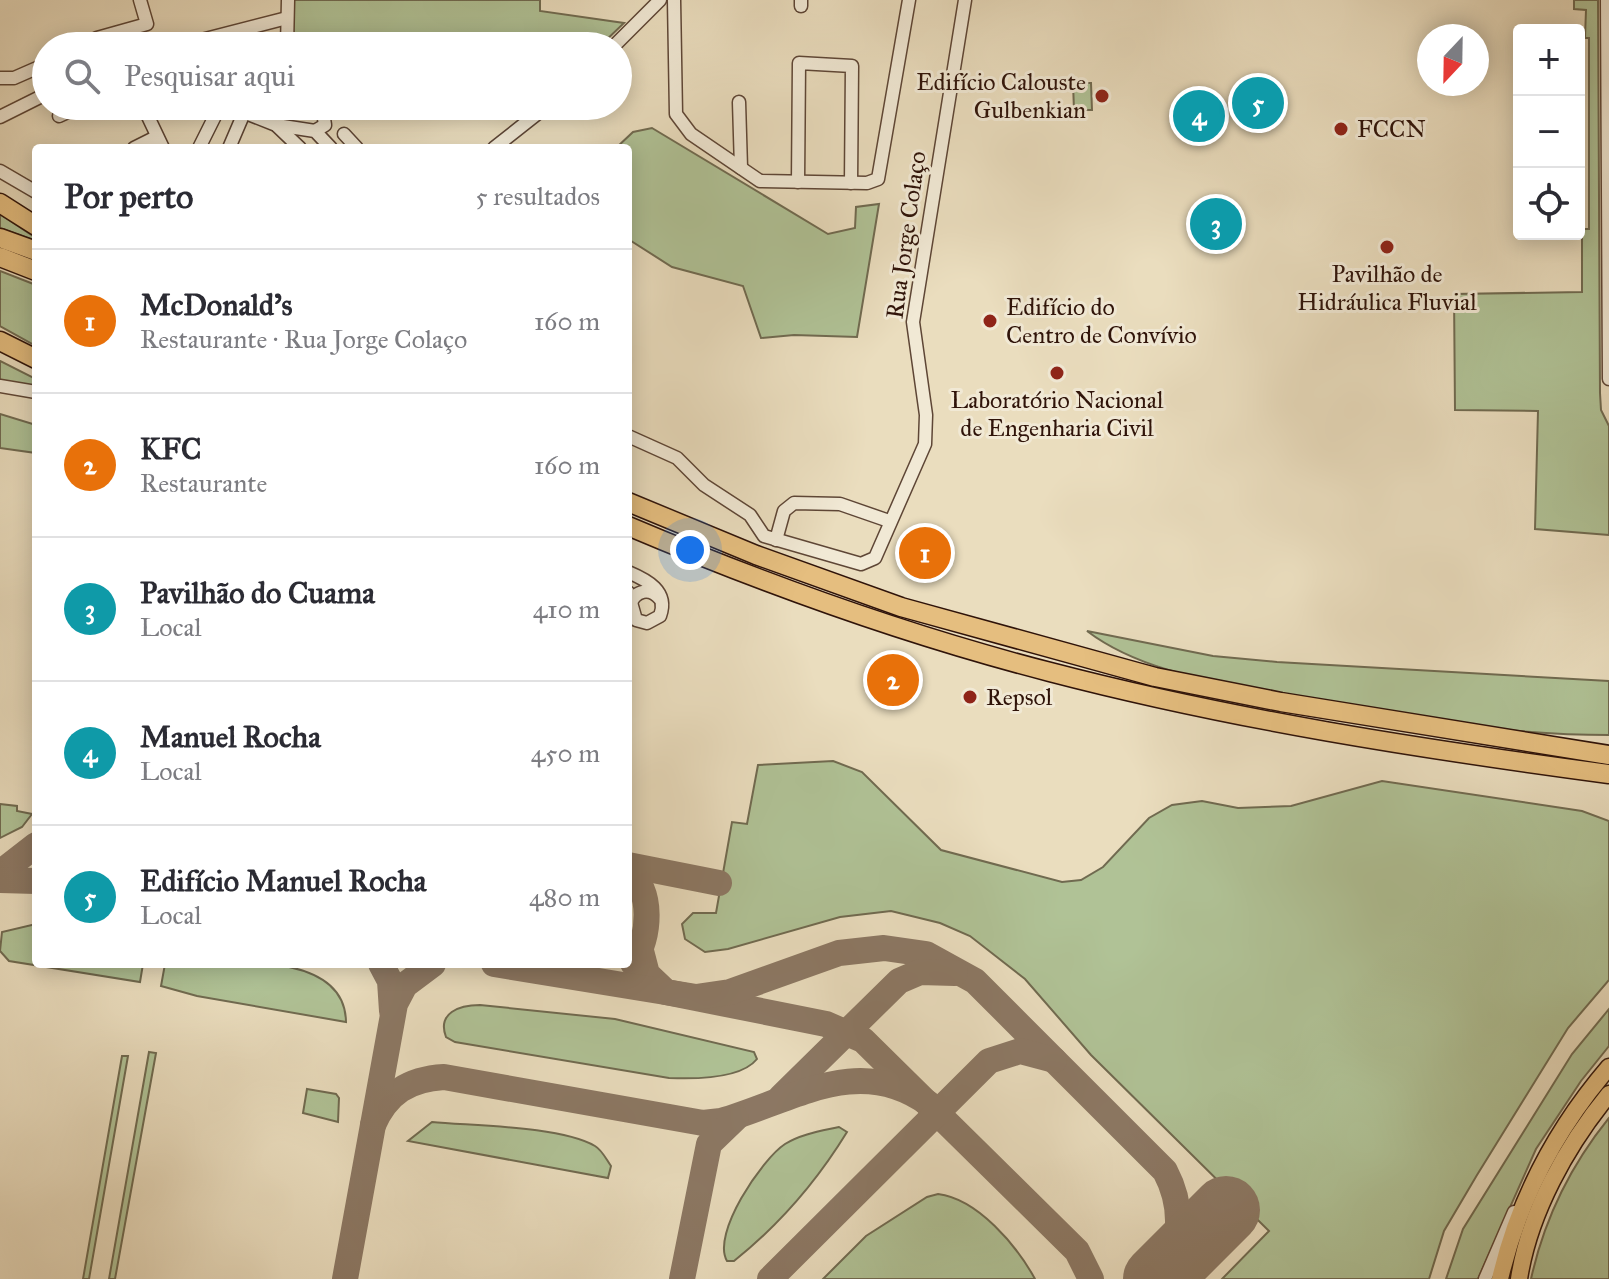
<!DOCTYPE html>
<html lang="pt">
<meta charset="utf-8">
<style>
body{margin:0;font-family:"IM FELL Great Primer",serif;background:#f7f7f7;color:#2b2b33}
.controls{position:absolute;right:24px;top:24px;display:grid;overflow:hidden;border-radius:8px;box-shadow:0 4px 20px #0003}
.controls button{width:72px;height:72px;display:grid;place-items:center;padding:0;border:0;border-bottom:2px solid #e1e1e2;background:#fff;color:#2b2b33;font:40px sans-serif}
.compass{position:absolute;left:1417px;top:24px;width:72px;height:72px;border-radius:50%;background:#fff;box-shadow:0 4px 20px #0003;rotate:202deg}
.you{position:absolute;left:690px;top:550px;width:28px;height:28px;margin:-20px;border:6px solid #fff;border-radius:50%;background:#1a73e8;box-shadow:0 0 0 12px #1a73e833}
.badge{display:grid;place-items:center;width:52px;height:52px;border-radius:50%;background:#ea580c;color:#fff;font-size:26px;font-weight:700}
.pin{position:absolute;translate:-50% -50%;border:4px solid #fff;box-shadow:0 2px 8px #0006}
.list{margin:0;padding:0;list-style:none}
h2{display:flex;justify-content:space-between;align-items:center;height:104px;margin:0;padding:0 32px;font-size:34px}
h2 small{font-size:26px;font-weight:400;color:#7c7c81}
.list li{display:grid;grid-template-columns:52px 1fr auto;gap:24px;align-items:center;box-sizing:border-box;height:144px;padding:0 32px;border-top:2px solid #e1e1e2}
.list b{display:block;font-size:30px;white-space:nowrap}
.list p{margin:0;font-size:26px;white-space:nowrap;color:#7c7c81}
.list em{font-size:26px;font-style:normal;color:#7c7c81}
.icon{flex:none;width:44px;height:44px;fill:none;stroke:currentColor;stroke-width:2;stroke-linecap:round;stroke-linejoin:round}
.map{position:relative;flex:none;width:1609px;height:1279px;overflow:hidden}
.search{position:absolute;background:#fff;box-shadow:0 4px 20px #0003;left:32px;top:32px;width:600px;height:88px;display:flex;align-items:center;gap:20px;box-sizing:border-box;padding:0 28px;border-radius:44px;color:#7c7c81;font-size:30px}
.panel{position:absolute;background:#fff;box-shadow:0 4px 20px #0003;left:32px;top:144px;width:600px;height:824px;border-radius:8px}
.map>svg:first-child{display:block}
.green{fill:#b0c296;stroke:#706a50;stroke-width:2}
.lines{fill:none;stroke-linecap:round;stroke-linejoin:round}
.taxiway{stroke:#8c7864;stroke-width:26}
.runway{stroke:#8c7864;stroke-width:68}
.minor-casing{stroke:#5e4636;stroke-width:15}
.major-casing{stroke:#2f1309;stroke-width:19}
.highway-casing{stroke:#2f1309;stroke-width:21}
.minor{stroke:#f1e9d5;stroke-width:12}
.major{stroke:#e5be7f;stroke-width:16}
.highway{stroke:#e5be7f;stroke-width:18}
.poi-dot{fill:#8f2418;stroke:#f1e9d5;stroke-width:3}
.labels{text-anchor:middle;stroke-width:6;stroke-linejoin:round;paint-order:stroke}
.poi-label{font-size:24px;fill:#2f1309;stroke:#f1e9d5;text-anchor:start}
.street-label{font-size:24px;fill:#2f1309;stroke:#f1e9d5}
</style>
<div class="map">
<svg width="1609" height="1279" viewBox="0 0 1609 1279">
<rect width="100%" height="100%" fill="#eaddbe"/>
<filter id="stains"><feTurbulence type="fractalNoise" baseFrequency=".0025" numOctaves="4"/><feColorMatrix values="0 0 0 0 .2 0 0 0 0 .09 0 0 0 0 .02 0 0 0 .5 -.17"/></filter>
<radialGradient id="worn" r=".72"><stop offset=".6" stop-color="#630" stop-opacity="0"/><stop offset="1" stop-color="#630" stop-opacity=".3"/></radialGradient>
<g class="green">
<polygon points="293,0 540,0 540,11 624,23 600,46 292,46"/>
<polygon points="1574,0 1598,0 1600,393 1601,410 1609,426 1609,535 1535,529 1538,411 1455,410 1454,294 1582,292 1582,229 1589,229 1589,38 1585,38 1586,10 1574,9"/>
<polygon points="1073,83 1091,83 1092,110 1074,110"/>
<polygon points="652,128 828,234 855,228 856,207 879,204 857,337 794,335 761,338 743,286 672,267 628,239 628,148 616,148 633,132"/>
<polygon points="0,214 36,238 36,241 0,228"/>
<polygon points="0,271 36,285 36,346 0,326"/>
<polygon points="0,361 36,379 36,387 0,380"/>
<polygon points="0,414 36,425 36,453 0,448"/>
<path d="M1087,631L1213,656L1277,662L1609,681V735C1500,735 1390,716 1283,695C1218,682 1141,672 1087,631Z"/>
<polygon points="833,761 862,772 941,850 1062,882 1081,880 1103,867 1149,818 1172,805 1202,801 1238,808 1291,806 1382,781 1582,811 1609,821 1609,980 1568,1028 1477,1175 1444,1231 1429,1279 1222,1279 1269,1231 1091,1055 1025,979 970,936 940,923 891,911 840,917 728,949 705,952 685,939 682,924 693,913 716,913 732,822 747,824 758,765"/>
<polygon points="0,804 17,806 17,811 32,814 22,827 0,838"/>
<polygon points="36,924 36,964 143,964 140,982 9,961 0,951 2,932"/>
<path d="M165,964C215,964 345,946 346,1022L197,996L161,986Z"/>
<path d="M480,1005L615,1019L754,1052L757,1059C741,1079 693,1079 669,1078L455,1042L446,1037C437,1013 459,1005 480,1005Z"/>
<polygon points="1609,1009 1609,1046 1581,1081 1536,1149 1478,1279 1446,1279 1463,1229 1572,1054"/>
<polygon points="149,1052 156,1053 115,1279 109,1279"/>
<polygon points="122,1056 128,1056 89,1279 83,1279"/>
<polygon points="307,1089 336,1094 339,1098 338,1122 303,1113"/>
<path d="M1609,1118V1279H1531C1544,1220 1571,1165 1609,1118Z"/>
<path d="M432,1122C475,1126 560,1126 595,1146C602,1150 606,1159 611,1166L608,1178L408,1141Z"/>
<path d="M839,1127L847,1132C817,1181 779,1225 734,1261H727C711,1234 762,1159 785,1144C801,1134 821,1131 839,1127Z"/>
<path d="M938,1194C978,1199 1017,1246 1035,1279H823L866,1236L927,1197Z"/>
</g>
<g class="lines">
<g class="taxiway">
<polyline points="628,865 719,883"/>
<path d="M628,871C654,892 650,936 633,963"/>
<polyline points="0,873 36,845"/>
<polyline points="0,880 36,881"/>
<polyline points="640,947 647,974 666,992 826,1024 863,1040 1077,1251 1091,1279"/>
<polyline points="381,964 390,981 392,1011"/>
<path d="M494,964L696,997L730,992L839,953L884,948L926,954L975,981L1165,1171C1183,1205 1183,1243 1161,1275"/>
<polyline points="781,1097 899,981 920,972 955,973"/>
<path d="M373,1125C387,1093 409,1079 444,1077L703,1123L721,1121C793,1100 859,1053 929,1104"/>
<polyline points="345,1279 395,1004 405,985 433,964"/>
<polyline points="682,1279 709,1144 736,1118"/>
<polyline points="770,1279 989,1061 1020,1051 1054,1060"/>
</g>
<polyline class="runway" points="1157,1279 1226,1210"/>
<defs>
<g id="minor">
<polyline points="674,0 676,114 691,134 760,181 867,183 878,179 909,0"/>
<polyline points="1607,0 1609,379"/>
<polyline points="801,6 801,0"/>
<polyline points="81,46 97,38 147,24 140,0"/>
<polyline points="178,46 287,18"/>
<polyline points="287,46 288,0"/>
<polyline points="614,46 660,0"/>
<polyline points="0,78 14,78 46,64"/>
<polyline points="739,102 741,168"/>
<polyline points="143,106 163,148"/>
<polyline points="228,106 276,125 300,148"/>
<polyline points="59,116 81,106"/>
<polyline points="0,117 46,94"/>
<polyline points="276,125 315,131 331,148"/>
<polyline points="315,131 325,125 322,106"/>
<polyline points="344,134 357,148"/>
<polyline points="134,148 156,137"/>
<polyline points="199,148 220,106"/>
<polyline points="229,148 244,113"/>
<polyline points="494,148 547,106"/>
<polyline points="0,171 36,192"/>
<polyline points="798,182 799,63 852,66 851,183"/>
<polyline points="0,386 36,392"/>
<polyline points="628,436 677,458 704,485 750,515 764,536 861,564 875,558 925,444 926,415 913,322 965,0"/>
<polyline points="776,540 784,511 794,503 840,504 889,521"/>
<path d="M628,572C647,580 669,591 660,616L647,623L636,620L628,592"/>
<path d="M630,605C635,590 650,587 660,599"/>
<polyline points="1485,1279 1514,1212"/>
</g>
<g id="major">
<path d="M1500,1279C1519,1198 1555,1130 1609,1067"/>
<path d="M1519,1279C1529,1213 1567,1145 1609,1094"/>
</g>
<g id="highway">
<polyline points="0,203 36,226"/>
<polyline points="0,238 36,251"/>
<polyline points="0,257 36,271"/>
<polyline points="0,341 36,359"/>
<polyline points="628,502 756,555 901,607 1155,677 1281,702 1609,755"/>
<path d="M628,526C765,584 906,635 1050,672C1234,720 1421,749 1609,774"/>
</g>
</defs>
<use href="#minor" class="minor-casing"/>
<use href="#major" class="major-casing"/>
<use href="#highway" class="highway-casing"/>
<use href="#minor" class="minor"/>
<use href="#major" class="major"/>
<use href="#highway" class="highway"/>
</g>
<g class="poi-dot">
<circle cx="1102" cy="96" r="8"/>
<circle cx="1341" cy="129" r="8"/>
<circle cx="1387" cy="247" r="8"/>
<circle cx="990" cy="321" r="8"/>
<circle cx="1057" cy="373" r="8"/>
<circle cx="970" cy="697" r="8"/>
</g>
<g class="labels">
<g class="poi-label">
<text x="1086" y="90" text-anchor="end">Edifício Calouste<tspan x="1086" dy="28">Gulbenkian</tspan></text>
<text x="1357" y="137">FCCN</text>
<text x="1387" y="282" text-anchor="middle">Pavilhão de<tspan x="1387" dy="28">Hidráulica Fluvial</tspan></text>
<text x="1006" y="315">Edifício do<tspan x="1006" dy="28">Centro de Convívio</tspan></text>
<text x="1057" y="408" text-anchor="middle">Laboratório Nacional<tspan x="1057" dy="28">de Engenharia Civil</tspan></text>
<text x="986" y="705">Repsol</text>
</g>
<g class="street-label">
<text transform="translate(906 235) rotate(-82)" y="8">Rua Jorge Colaço</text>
</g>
</g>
<rect width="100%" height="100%" filter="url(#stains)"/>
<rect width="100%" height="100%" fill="url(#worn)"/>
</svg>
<div class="controls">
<button>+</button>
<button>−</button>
<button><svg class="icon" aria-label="locate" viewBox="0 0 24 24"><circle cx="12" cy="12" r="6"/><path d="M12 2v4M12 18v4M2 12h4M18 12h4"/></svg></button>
</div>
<svg class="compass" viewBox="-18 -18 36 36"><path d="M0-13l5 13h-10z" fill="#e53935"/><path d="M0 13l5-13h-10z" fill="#7c7c81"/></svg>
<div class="you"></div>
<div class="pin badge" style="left:925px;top:553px;background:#e8710a">1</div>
<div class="pin badge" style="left:893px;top:680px;background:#e8710a">2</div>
<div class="pin badge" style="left:1216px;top:224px;background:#0f9aa8">3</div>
<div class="pin badge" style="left:1199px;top:116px;background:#0f9aa8">4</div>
<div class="pin badge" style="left:1258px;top:103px;background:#0f9aa8">5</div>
<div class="search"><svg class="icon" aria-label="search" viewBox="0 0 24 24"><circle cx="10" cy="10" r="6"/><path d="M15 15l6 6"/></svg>Pesquisar aqui</div>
<section class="panel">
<h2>Por perto<small>5 resultados</small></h2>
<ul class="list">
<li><span class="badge" style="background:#e8710a">1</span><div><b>McDonald's</b><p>Restaurante · Rua Jorge Colaço</p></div><em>160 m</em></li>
<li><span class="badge" style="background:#e8710a">2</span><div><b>KFC</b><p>Restaurante</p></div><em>160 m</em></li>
<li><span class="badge" style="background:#0f9aa8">3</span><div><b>Pavilhão do Cuama</b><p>Local</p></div><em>410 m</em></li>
<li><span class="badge" style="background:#0f9aa8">4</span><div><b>Manuel Rocha</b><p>Local</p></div><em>450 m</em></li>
<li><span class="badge" style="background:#0f9aa8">5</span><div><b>Edifício Manuel Rocha</b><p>Local</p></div><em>480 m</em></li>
</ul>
</section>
</div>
